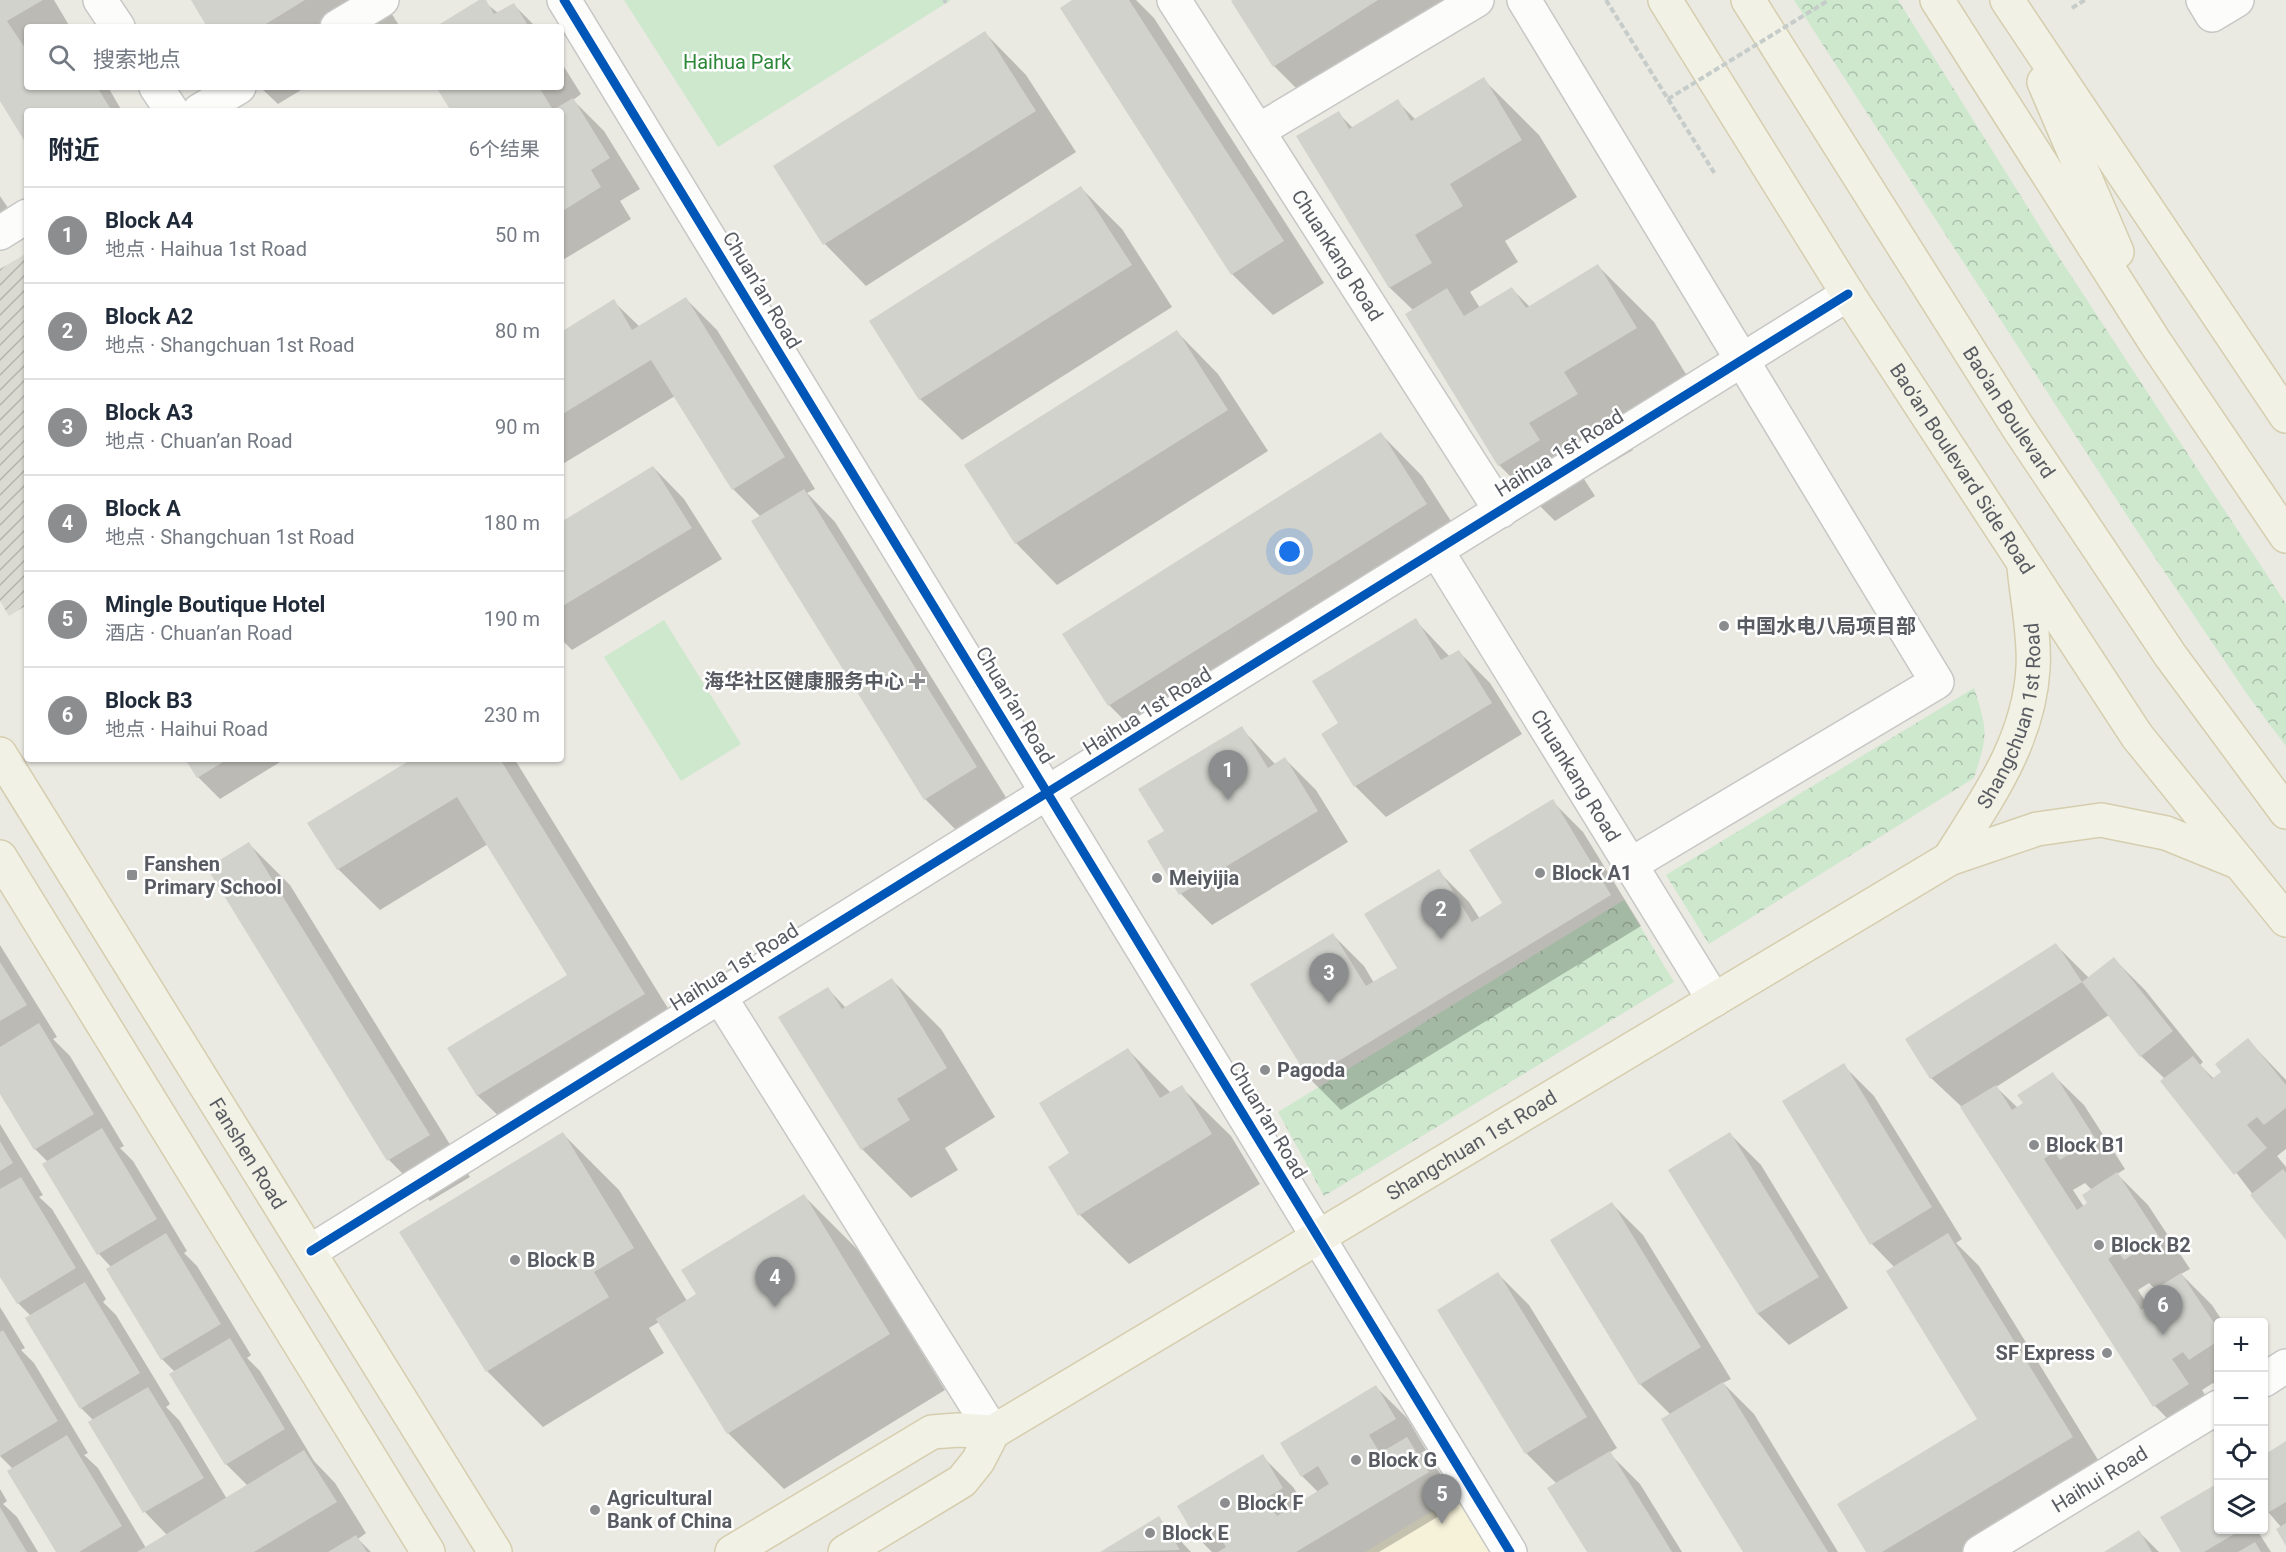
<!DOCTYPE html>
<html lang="zh">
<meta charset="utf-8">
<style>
body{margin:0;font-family:Roboto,"Noto Sans SC",sans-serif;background:#f2f2f3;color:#1f2937}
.controls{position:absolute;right:18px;bottom:18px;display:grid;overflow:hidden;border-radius:6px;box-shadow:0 2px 4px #0004}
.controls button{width:54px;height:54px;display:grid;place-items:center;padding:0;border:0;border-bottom:2px solid #e0e1e3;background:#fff;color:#1f2937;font:30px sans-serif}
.you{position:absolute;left:1290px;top:552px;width:21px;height:21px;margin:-15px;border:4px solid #fff;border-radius:50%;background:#1a73e8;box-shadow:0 0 0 9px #1a73e833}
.badge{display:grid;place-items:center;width:39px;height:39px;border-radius:50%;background:#8b8d8f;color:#fff;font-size:20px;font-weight:700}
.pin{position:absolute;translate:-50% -50px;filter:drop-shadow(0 2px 3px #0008)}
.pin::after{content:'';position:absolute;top:32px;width:21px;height:18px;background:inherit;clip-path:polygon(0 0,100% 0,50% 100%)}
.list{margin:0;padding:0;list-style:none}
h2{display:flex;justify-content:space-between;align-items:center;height:78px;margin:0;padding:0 24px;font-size:26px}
h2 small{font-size:20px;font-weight:400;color:#747a83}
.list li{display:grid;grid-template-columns:39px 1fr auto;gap:18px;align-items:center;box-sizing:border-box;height:96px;padding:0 24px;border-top:2px solid #e0e1e3}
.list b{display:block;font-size:22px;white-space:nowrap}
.list p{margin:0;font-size:20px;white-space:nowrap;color:#747a83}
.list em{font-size:20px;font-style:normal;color:#747a83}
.icon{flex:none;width:33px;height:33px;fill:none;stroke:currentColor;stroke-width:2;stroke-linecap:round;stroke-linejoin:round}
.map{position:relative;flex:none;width:2286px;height:1552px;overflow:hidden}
.search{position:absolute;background:#fff;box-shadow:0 2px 4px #0004;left:24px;top:24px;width:540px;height:66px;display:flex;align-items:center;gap:15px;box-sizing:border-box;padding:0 21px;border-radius:6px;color:#747a83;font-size:22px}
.panel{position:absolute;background:#fff;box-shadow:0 2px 4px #0004;left:24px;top:108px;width:540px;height:654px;border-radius:6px}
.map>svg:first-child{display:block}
.commercial{fill:#f6f2da}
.industrial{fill:url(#industrial-furrows)}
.forest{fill:url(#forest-crowns)}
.park{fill:#cee8ce}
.shadow{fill:#0003;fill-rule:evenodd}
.building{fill:#d2d2cd}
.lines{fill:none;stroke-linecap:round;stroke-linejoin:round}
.minor-casing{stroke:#c7c8c6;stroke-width:36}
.major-casing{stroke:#d5ceae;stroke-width:36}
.path{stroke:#c5ccc9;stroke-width:4;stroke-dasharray:6 3;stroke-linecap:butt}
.minor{stroke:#fcfcfb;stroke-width:33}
.major{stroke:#f2f1e5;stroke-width:33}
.path-bridge{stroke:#c5ccc9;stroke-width:4;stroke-dasharray:6 3;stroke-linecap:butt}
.cycleway-casing{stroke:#fff;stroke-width:13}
.cycleway{stroke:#0057b8;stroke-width:9}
.poi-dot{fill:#8b8d8f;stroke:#fff;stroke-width:2}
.labels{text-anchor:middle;stroke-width:5;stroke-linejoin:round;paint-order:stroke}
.park-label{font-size:20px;fill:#2c8738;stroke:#fff}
.street-label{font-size:20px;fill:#585c62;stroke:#fff}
.poi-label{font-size:20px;font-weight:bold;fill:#585c62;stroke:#fff;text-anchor:start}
</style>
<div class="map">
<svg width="2286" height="1552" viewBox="0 0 2286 1552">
<defs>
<pattern id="industrial-furrows" width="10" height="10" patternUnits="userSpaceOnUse" patternTransform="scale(1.5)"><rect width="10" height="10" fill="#dad9d2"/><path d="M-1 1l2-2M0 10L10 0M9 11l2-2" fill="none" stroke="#b4b3ae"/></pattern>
<pattern id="forest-crowns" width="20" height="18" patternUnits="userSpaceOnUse" patternTransform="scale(1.5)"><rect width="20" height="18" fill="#cee8ce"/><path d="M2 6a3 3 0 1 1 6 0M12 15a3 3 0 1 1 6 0" fill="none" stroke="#aabfab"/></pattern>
</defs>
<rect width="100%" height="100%" fill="#eae9e2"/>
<polygon class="commercial" points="1457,1496 1491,1552 1365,1552"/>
<polygon class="industrial" points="27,253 27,605 9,616 0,601 0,269"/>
<g class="forest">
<polygon points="1794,0 1898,0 2062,262 2286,604 2286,746 2249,697 2135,528"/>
<path d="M1974,688C1988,732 1988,734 1974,778L1709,944L1666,875Z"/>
<polygon points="1624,900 1674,982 1324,1196 1278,1112"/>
</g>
<g class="park">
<polygon points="624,0 951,0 718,147"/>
<polygon points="664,620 741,744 681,781 604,657"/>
</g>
<g class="shadow">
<polygon points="0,0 54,0 70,27 27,27 27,87 108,87 122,111 27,111 27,142 0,98"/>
<polygon points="193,0 383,0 400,27 209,27"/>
<polygon points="482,0 498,13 514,5 536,27 437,27"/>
<polygon points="1075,0 1136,0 1154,18 1324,283 1273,315 1232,274"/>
<polygon points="1236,0 1458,0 1305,97 1274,66"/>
<polygon points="985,33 1026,75 1076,152 866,286 825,244 775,167"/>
<polygon points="561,62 581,94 573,100 604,131 640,189 620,201 631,219 561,261 561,111 452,111 437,87 561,87"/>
<polygon points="1483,79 1539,135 1577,197 1505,241 1518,262 1470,292 1480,308 1512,289 1530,307 1598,266 1654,322 1692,384 1619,428 1633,450 1584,479 1595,496 1555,521 1499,465 1413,310 1390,288 1298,137 1338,113 1353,128 1397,101 1416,120"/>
<polygon points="260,87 306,87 278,104"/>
<polygon points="1081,188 1122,229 1172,307 962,440 920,399"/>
<polygon points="0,196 10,211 0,217"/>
<polygon points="686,299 717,330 815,489 807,493 835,522 1007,799 956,830 925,799 761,517 733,489 675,396 561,465 561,333 613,301 640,327"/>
<polygon points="1177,332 1218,374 1268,451 1057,585 1016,543"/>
<polygon points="1381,434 1422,476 1467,546 1150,746 1109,705"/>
<polygon points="653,467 684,499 722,559 572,650 561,639 561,524"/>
<polygon points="1415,620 1450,657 1459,652 1490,683 1522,734 1386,817 1355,786 1340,724"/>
<polygon points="1241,728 1276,765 1285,759 1316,790 1348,842 1212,925 1181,894 1166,832"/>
<polygon points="186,759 285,759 220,799 198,777"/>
<polygon points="415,759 512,759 517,763 685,1036 520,1137 478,1096 449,1049 570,976 488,844 380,910 338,869"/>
<polygon points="1552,801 1583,832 1641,926 1341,1110 1310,1079 1252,984 1333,935 1364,966 1374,983 1399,968 1438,871 1469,902 1480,919 1504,903"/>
<polygon points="249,844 290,885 470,1177 430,1201 389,1160"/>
<polygon points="0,945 57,1037 53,1039 70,1056 124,1146 120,1148 133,1161 187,1251 184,1253 197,1266 251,1355 247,1358 260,1371 314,1461 335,1483 366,1533 358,1539 371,1552 57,1552 13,1469 0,1456 0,1307 25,1348 21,1350 34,1363 88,1453 84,1455 98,1468 146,1548 167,1535 145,1512 90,1423 94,1421 81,1408 31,1316 18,1303 0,1274 0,1124 43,1195 39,1197 52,1209 106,1299 103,1302 116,1315 170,1404 166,1407 179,1420 227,1499 248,1486 226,1464 175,1372 162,1359 111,1267 99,1254 45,1165 48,1162 35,1149 0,1091"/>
<path d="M2056,945L2089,978L2114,959L2145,990L2203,1062L2200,1065L2214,1079L2224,1072L2248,1040L2286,1080V1149L2277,1156L2286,1167V1238L2165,1079L2141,1056L2109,1015L1996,1087L2018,1108L2052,1074L2084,1105L2125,1169L2117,1174L2148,1205L2190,1269L2181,1274L2212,1305L2223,1322H2218V1388L2213,1383L2202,1390L2218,1415L2186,1437L2155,1406L1963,1108L1931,1078ZM2085,1183L2092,1190L2090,1204L2084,1207L2073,1190ZM2149,1283L2156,1290L2154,1304L2149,1307L2138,1290Z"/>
<polygon points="892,980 941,1029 995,1117 945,1148 958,1170 911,1198 862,1149 828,989 846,1008"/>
<polygon points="1128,1050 1171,1093 1181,1087 1231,1136 1260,1184 1129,1264 1080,1215 1072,1154"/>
<polygon points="1843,1065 1874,1096 1962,1239 1956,1243 1979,1266 2103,1468 1964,1552 1868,1552 1979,1420 1895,1268 1872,1244 1784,1101"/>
<polygon points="563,1134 619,1190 687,1301 698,1295 804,1196 860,1252 945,1390 784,1489 728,1433 659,1322 649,1328 664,1353 543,1427 487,1371"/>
<polygon points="1730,1134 1761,1165 1848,1308 1789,1345 1758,1314 1670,1170"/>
<polygon points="1612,1204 1643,1235 1731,1379 1723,1383 1754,1414 1838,1552 1745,1552 1671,1415 1640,1384"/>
<polygon points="1498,1274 1529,1305 1617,1448 1609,1453 1640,1484 1682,1552 1588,1552 1557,1484 1527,1454 1439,1310"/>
<polygon points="1376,1387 1407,1418 1426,1450 1421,1453 1438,1470 1459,1504 1379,1552 1212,1552 1199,1539 1262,1456 1293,1487 1303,1502 1319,1493 1302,1476"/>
<polygon points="2286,1442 2286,1543 2281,1527 2264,1507 2264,1456"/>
<polygon points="2217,1485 2218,1530 2257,1530 2271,1552 2183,1552"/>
<polygon points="0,1489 7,1501 3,1504 17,1517 38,1552 0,1552"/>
<polygon points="1159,1518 1191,1552 1103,1552"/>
<polygon points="2139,1532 2159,1552 2107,1552"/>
</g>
<g class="building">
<polygon points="0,0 43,0 7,21 27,51 27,87 97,87 112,111 27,111 27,145 0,101"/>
<polygon points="191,0 305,0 261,27 207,27"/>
<polygon points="479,0 486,0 494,14 514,3 529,27 435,27"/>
<polygon points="1072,0 1129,0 1284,241 1231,275 1060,8"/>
<polygon points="1233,0 1378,0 1273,67 1231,1"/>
<polygon points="985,31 1036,111 823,245 773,166"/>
<polygon points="1484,77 1522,140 1450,184 1463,206 1415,235 1432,263 1389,288 1296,136 1339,111 1349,129 1398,99 1411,121"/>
<polygon points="436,87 539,87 553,110 573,98 610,158 591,170 601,187 561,212 561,111 451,111"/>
<polygon points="1081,186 1132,265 919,400 869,321"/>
<polygon points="1598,264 1637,328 1564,372 1578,394 1529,423 1540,440 1498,466 1405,314 1447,288 1464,316 1512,287 1526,308"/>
<polygon points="686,297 785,457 732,490 651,360 561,415 561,332 614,299 632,330"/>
<polygon points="1177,330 1228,410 1015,544 964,465"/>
<polygon points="1381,432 1427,504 1108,706 1062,634"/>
<polygon points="653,466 692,528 561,607 561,522"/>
<polygon points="804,489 977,767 924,800 751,521"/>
<polygon points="1416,618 1441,660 1459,650 1492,703 1354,787 1321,734 1338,723 1312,681"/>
<polygon points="1242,726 1268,768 1285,757 1318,811 1179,895 1147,841 1164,831 1138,789"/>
<polygon points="185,759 228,759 197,778"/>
<polygon points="412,759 500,759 645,994 477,1096 447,1048 567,975 457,797 337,870 307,823"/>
<polygon points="1553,799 1611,895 1309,1079 1250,984 1333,933 1366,986 1381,977 1397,968 1364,914 1439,869 1472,922 1502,903 1469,850"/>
<polygon points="249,842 430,1135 387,1161 207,868"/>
<polygon points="2056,943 2082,982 1930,1079 1905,1039"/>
<polygon points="2114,957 2173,1031 2140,1057 2082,982"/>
<polygon points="0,962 27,1005 0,1021"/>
<polygon points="892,978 947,1068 897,1099 910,1120 861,1150 778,1017 828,987 842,1009"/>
<polygon points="39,1023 94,1114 34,1150 0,1094 0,1047"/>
<polygon points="2248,1038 2286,1085 2286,1108 2264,1125 2257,1117 2247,1125 2267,1148 2234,1175 2160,1081 2193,1056 2212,1079 2221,1072 2215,1064"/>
<polygon points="1128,1048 1160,1098 1182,1085 1212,1134 1078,1216 1048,1167 1069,1153 1039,1103"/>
<polygon points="1844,1063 1932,1207 1870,1245 1782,1101"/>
<polygon points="2053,1072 2095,1138 2060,1160 2054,1152 2044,1159 2077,1210 2087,1203 2082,1195 2117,1172 2160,1238 2124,1260 2118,1252 2108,1259 2141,1310 2152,1303 2146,1295 2181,1273 2218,1329 2218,1341 2189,1360 2183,1352 2172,1359 2189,1384 2153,1407 1960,1107 1996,1085 2012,1110 2023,1103 2017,1095"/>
<polygon points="102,1128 157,1219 97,1255 42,1164"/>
<polygon points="563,1132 634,1248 594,1272 609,1297 486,1372 399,1232"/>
<polygon points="1730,1132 1819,1277 1757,1314 1668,1170"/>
<polygon points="0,1141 13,1163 0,1171"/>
<polygon points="2283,1169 2286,1173 2286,1240 2250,1195"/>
<polygon points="21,1177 76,1268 17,1304 0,1277 0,1189"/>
<polygon points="804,1194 890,1334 727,1434 656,1319 696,1294 681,1270"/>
<polygon points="1612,1202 1701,1347 1639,1385 1550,1240"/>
<polygon points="166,1233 221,1324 161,1360 106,1269"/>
<polygon points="1948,1233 2073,1437 1882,1552 1866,1552 1837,1504 1977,1419 1886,1271"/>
<polygon points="1498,1272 1587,1417 1525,1454 1437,1310"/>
<polygon points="85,1282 140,1373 80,1409 25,1318"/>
<polygon points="3,1330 58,1421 0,1456 0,1332"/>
<polygon points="230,1338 285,1429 225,1465 169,1374"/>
<polygon points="1723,1382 1828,1552 1743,1552 1661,1419"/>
<polygon points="1376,1385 1396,1419 1369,1435 1380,1453 1407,1437 1429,1472 1296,1552 1218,1552 1226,1547 1215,1529 1197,1540 1177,1506 1263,1454 1283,1488 1266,1498 1277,1516 1329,1484 1318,1466 1301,1477 1280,1443"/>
<polygon points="148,1387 204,1478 143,1513 88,1422"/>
<polygon points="67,1435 122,1526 79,1552 56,1552 7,1471"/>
<polygon points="2286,1441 2286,1502 2266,1514 2264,1510 2264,1455"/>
<polygon points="304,1450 337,1502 254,1552 137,1552"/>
<polygon points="1610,1451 1672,1552 1587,1552 1547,1488"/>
<polygon points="2218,1483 2218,1530 2241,1530 2204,1552 2181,1552 2160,1517"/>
<polygon points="0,1507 13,1529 27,1552 0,1552"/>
<polygon points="1159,1516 1180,1550 1100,1552"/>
<polygon points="2286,1523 2286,1546 2276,1529"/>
<polygon points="2139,1530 2152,1552 2104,1552"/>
<polygon points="356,1535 367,1552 328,1552"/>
<polygon points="2255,1542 2261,1552 2238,1552"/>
</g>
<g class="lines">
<defs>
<g id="minor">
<polyline points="100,0 118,27"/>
<polyline points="564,0 1510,1552"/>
<path id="s1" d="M1174,0L1501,511"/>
<polyline points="1524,0 1937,682 1630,865"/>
<polyline points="2203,0 2212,15 2237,0"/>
<polyline points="337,27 382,0"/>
<polyline points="156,87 172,111"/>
<polyline points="199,111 239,87"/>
<polyline points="1258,131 1477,0"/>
<polyline points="0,233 27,216"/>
<path id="s2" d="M1437,551L1714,1000"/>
<polyline points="720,997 993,1432"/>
<polyline points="311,1251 1848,294"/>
<polyline points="2264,1380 2286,1366"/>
<path id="s3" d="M1980,1552L2218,1407"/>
</g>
<g id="major">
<path id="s4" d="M1665,0L1848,294L2137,736L2286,920"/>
<path id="s5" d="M1748,0L2017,426L2170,655L2286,812"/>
<polyline points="1937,0 2155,342 2286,536"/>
<polyline points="2007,0 2286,416"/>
<polyline points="2044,82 2117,252"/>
<path id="s6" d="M0,754L495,1552"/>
<polyline points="0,857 428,1552"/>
<path id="s7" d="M1949,859C1987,799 2029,741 2033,668C2035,635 2027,599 2024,567"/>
<polyline points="732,1552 932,1432 958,1430 993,1432"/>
<path id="s8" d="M845,1552L962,1481L978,1461L993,1432L1949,859L2037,829L2101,820L2166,833L2240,863"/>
</g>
</defs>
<use href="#minor" class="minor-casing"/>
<use href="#major" class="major-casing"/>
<g class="path">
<polyline points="944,0 946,3"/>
<polyline points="1606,0 1715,174"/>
<polyline points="2072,8 2085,0"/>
</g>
<use href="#minor" class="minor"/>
<use href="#major" class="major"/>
<polyline class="path-bridge" points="1668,99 1829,0"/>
<defs>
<g id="cycleway">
<polyline points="564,0 1510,1552"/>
<polyline points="311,1251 1848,294"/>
</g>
</defs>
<use href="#cycleway" class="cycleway-casing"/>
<use href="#cycleway" class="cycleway"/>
</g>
<g class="poi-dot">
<circle cx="1724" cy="626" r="6"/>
<path d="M914 672h6v6h6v6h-6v6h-6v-6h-6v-6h6z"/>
<circle cx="1540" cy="873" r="6"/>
<rect x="126" y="869" width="12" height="12" rx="3"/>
<circle cx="1157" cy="878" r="6"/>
<circle cx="1265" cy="1070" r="6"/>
<circle cx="2034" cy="1145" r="6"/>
<circle cx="2099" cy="1245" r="6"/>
<circle cx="515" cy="1260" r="6"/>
<circle cx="2107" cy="1353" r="6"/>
<circle cx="1356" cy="1460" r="6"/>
<circle cx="1225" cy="1503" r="6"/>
<circle cx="595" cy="1510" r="6"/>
<circle cx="1150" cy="1533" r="6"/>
</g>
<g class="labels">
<g class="park-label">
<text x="737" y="69">Haihua Park</text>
</g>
<g class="street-label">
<text dy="7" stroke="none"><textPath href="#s1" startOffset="303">Chuankang Road</textPath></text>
<text transform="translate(762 290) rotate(59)" y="7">Chuan’an Road</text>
<text dy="7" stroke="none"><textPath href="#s5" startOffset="488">Bao'an Boulevard</textPath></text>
<text transform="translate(1559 453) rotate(-32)" y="7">Haihua 1st Road</text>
<text dy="7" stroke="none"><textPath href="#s4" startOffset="555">Bao'an Boulevard Side Road</textPath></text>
<text transform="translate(1015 705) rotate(59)" y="7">Chuan’an Road</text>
<text transform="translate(1147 711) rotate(-32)" y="7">Haihua 1st Road</text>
<text dy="7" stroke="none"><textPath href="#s7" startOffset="159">Shangchuan 1st Road</textPath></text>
<text dy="7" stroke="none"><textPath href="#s2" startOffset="264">Chuankang Road</textPath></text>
<text transform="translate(734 967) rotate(-32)" y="7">Haihua 1st Road</text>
<text transform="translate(1268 1120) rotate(59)" y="7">Chuan’an Road</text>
<text dy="7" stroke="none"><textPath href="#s8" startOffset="753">Shangchuan 1st Road</textPath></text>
<text dy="7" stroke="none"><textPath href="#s6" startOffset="470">Fanshen Road</textPath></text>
<text dy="7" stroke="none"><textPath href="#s3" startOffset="140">Haihui Road</textPath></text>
</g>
<g class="poi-label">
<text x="1736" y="633">中国水电八局项目部</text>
<text x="904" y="688" text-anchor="end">海华社区健康服务中心</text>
<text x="144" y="871">Fanshen<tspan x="144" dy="23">Primary School</tspan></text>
<text x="1552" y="880">Block A1</text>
<text x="1169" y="885">Meiyijia</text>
<text x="1277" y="1077">Pagoda</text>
<text x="2046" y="1152">Block B1</text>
<text x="2111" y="1252">Block B2</text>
<text x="527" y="1267">Block B</text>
<text x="2095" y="1360" text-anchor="end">SF Express</text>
<text x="1368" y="1467">Block G</text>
<text x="607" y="1505">Agricultural<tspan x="607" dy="23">Bank of China</tspan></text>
<text x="1237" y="1510">Block F</text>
<text x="1162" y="1540">Block E</text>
</g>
</g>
</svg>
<div class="controls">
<button>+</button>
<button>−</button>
<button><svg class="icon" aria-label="locate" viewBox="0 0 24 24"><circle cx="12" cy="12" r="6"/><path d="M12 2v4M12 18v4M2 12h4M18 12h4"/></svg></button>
<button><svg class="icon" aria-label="layers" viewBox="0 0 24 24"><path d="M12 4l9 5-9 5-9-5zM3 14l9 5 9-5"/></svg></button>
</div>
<div class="you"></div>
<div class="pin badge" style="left:1228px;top:800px">1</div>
<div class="pin badge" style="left:1441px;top:939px">2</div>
<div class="pin badge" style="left:1329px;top:1003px">3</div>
<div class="pin badge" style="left:775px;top:1307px">4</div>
<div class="pin badge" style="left:1442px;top:1524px">5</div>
<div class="pin badge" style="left:2163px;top:1335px">6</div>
<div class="search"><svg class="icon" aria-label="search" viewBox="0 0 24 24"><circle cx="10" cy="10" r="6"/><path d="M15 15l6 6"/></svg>搜索地点</div>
<section class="panel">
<h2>附近<small>6个结果</small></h2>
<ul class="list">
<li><span class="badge">1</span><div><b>Block A4</b><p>地点 · Haihua 1st Road</p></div><em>50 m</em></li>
<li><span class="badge">2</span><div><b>Block A2</b><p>地点 · Shangchuan 1st Road</p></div><em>80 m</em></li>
<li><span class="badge">3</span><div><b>Block A3</b><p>地点 · Chuan’an Road</p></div><em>90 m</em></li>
<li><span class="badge">4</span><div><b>Block A</b><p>地点 · Shangchuan 1st Road</p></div><em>180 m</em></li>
<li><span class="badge">5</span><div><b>Mingle Boutique Hotel</b><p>酒店 · Chuan’an Road</p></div><em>190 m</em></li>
<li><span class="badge">6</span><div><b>Block B3</b><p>地点 · Haihui Road</p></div><em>230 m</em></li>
</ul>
</section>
</div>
